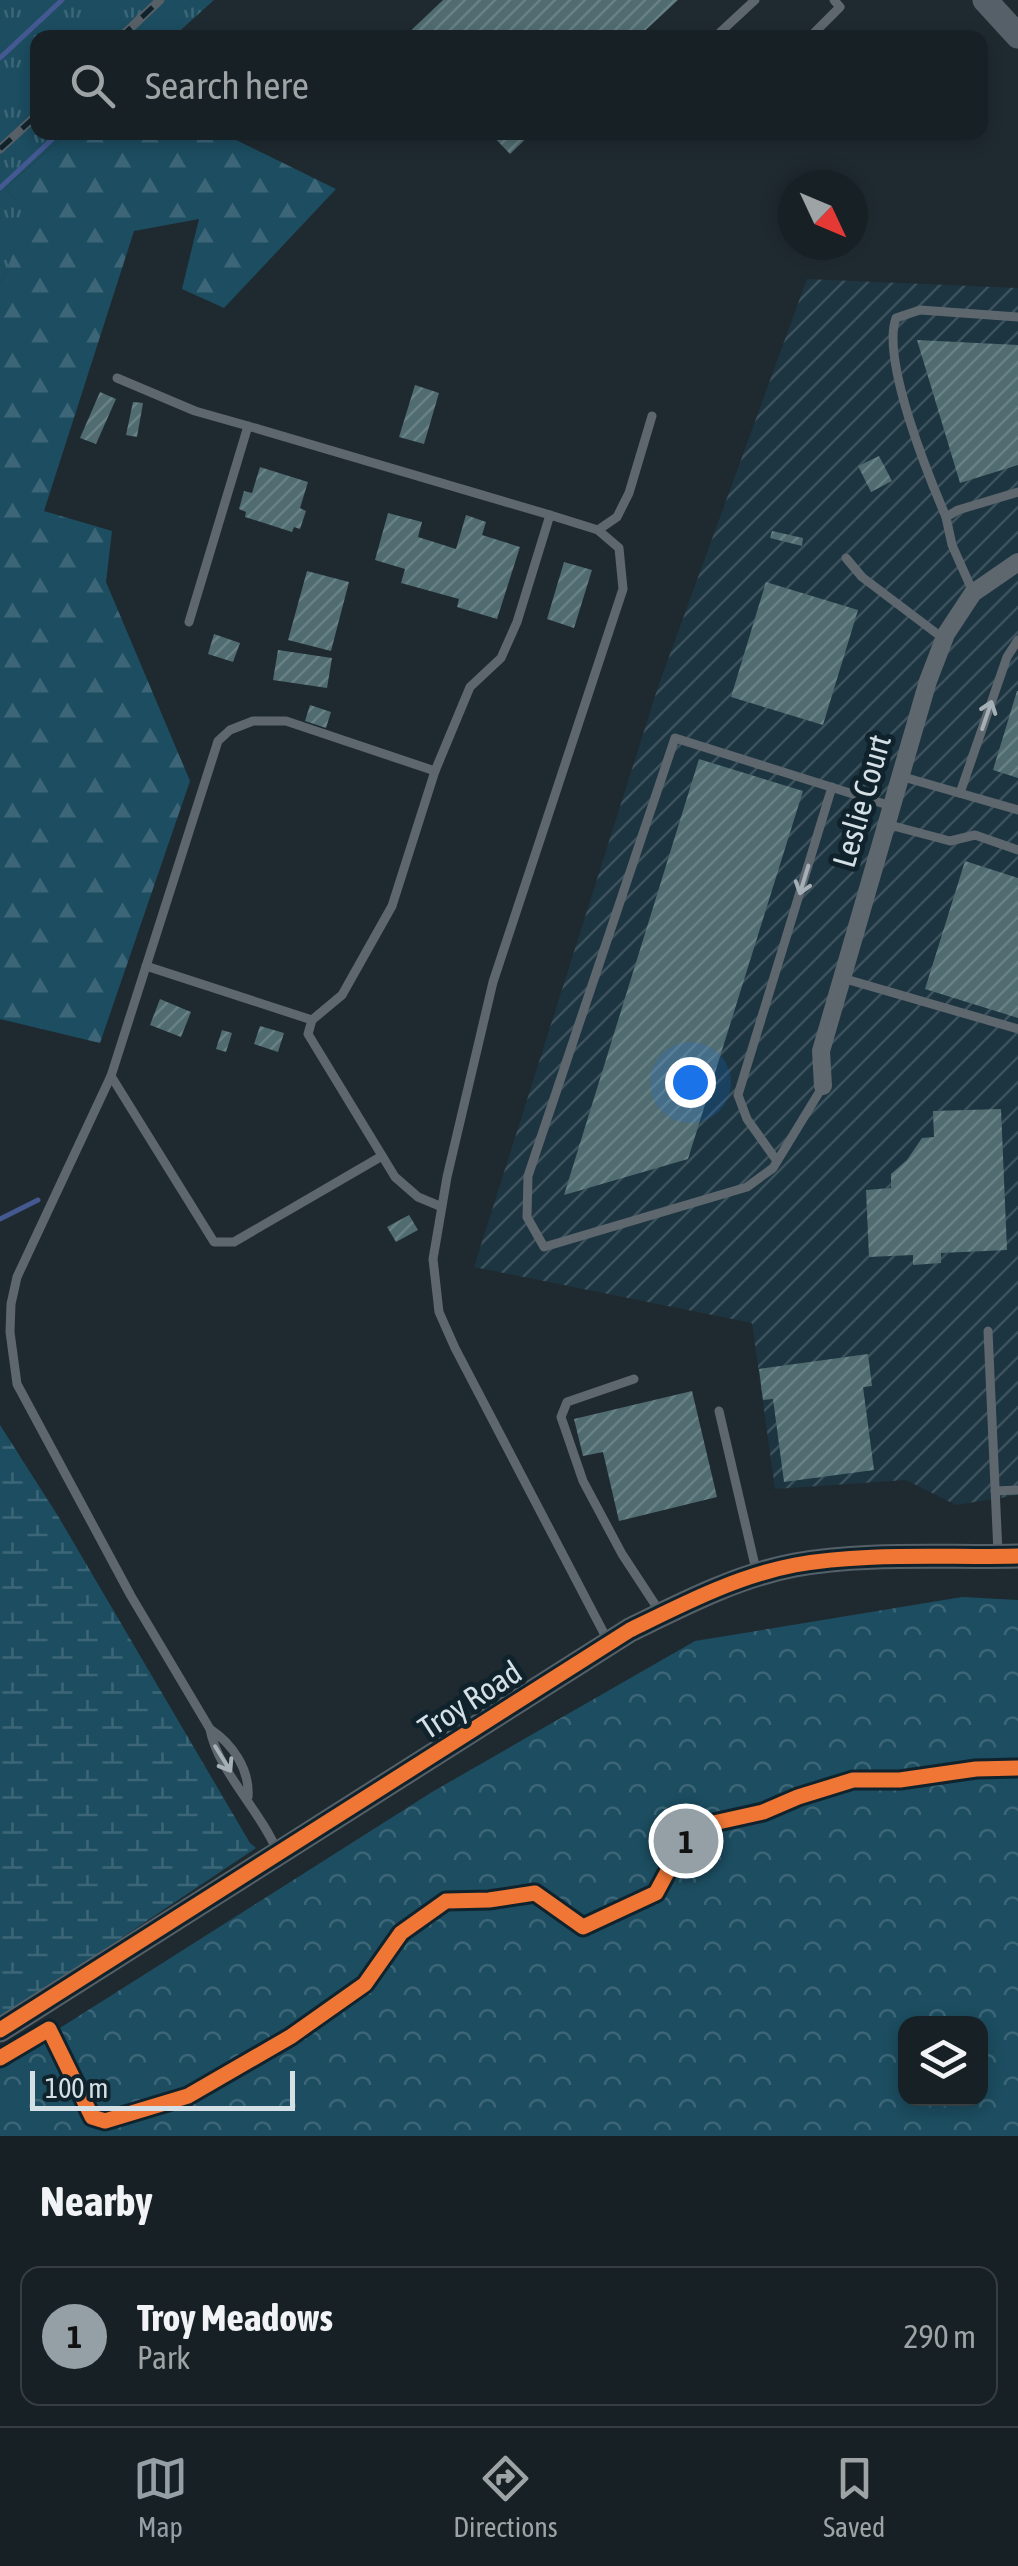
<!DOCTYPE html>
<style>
body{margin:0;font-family:"Asap Condensed",sans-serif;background:#242d31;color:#f1f3f6}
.controls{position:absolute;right:30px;bottom:30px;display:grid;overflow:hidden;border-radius:20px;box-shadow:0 5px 15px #0003}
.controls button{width:90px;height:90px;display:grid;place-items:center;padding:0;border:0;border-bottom:2px solid #363e41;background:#172024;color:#f1f3f6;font:50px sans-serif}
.compass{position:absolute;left:778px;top:170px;width:90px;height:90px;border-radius:50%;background:#172024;box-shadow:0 5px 15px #0003;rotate:134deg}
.scale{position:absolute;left:30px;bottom:25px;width:265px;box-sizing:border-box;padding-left:10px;border:5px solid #d4e0e6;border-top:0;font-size:28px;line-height:35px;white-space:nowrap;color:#d4e0e6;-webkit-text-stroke:8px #10232c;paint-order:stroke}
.you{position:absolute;left:690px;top:1082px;width:35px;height:35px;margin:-25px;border:8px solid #fff;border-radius:50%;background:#1a73e8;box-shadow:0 0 0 15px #1a73e833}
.badge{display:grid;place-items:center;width:65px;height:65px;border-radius:50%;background:#95a0a6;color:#111;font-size:32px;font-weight:700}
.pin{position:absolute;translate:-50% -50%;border:5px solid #fff;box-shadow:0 2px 10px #0006}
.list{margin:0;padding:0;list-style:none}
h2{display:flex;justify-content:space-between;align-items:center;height:130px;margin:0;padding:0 40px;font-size:42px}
h2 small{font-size:32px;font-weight:400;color:#9ea3a6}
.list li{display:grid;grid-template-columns:65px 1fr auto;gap:30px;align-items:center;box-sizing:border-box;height:140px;margin:0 20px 20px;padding:0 20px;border:2px solid #363e41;border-radius:20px}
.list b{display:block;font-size:38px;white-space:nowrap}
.list p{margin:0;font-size:32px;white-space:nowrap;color:#9ea3a6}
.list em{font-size:32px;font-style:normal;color:#9ea3a6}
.icon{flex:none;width:55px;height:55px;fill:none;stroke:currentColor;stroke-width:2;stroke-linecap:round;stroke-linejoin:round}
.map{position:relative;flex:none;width:1018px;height:2136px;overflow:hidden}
.search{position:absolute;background:#172024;box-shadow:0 5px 15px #0003;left:30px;right:30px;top:30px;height:110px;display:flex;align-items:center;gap:25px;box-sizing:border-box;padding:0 35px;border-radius:20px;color:#9ea3a6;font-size:38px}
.sheet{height:290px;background:#172024}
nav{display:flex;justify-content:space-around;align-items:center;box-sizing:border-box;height:140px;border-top:2px solid #363e41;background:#172024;font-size:28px;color:#9ea3a6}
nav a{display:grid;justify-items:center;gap:5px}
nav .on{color:#95a0a6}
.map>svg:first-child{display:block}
.industrial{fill:url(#industrial-furrows)}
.grass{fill:url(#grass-tufts)}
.forest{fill:url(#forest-firs)}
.wetland{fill:url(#wetland-marsh)}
.park{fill:url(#park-crowns);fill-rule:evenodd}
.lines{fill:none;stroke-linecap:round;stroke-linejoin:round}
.stream{stroke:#445892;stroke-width:5}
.building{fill:url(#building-hatch)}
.path{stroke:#5a6167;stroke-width:4;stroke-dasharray:5 8;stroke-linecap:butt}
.lane{stroke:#5e666e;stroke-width:9}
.street{stroke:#5e666e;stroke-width:18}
.secondary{stroke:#556068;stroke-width:25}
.rail-casing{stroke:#576066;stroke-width:9}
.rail{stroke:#10232c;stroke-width:5;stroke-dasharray:15;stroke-linecap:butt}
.cycleway-casing{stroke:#10232c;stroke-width:21}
.cycleway{stroke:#f07635;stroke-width:15}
.oneway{stroke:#a5afb6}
.labels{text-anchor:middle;stroke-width:10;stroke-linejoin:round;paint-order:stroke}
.street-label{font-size:32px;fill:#d4e0e6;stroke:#10232c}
</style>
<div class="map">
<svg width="1018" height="2136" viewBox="0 0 1018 2136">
<defs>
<pattern id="industrial-furrows" width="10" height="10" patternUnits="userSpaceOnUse" patternTransform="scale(2.5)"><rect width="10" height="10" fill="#1c3540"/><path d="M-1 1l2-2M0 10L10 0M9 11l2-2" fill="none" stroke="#3c525c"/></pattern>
<pattern id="grass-tufts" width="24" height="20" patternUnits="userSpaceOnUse" patternTransform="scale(2.5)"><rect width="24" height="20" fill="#1c4d60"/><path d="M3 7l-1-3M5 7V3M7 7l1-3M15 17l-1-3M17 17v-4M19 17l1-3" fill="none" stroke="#3c6677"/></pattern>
<pattern id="forest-firs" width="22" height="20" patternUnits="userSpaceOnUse" patternTransform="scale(2.5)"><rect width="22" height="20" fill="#1c4d60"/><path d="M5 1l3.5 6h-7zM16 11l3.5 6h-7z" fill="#3c6677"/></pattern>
<pattern id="wetland-marsh" width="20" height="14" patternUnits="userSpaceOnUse" patternTransform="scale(2.5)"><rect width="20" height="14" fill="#1c4d60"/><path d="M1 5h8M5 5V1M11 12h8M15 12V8" fill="none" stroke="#3c6677"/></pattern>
<pattern id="park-crowns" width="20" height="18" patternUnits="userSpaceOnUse" patternTransform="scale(2.5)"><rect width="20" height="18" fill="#1c4d60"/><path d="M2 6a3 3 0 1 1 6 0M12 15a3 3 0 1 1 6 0" fill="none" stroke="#3c6677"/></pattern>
<pattern id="building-hatch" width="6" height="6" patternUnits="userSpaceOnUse" patternTransform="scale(2.5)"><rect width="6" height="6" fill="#506c71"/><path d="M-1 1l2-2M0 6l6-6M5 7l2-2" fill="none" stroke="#688185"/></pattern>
</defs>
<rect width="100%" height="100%" fill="#1f2a30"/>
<polygon class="industrial" points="807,279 1018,288 1018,1495 956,1505 906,1480 775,1489 752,1323 474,1267 658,687"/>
<polygon class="grass" points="0,0 214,0 173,37 38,38 38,132 68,133 5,188 31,217 0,283"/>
<polygon class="forest" points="68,133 222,133 336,189 224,308 182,289 199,219 134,231 44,511 112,531 106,582 190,781 100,1043 0,1019 0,283 30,217 5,188"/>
<polygon class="wetland" points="0,1425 58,1516 250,1843 256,1848 0,2019"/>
<path class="park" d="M962,1597L1018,1600V2136H0V2066L432,1792L695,1641ZM906,2024H980V2098H906Z"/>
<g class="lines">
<g class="stream">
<polyline points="0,58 62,0"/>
<polyline points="0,188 60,132"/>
<polyline points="0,1219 38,1200"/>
</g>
</g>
<g class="building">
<polygon points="443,0 678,0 637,38 403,38"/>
<polygon points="489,132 533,132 510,154"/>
<polygon points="917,340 1018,345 1018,465 960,483"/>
<polygon points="415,385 439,393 424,444 399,437"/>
<polygon points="100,392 116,399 96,444 80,438"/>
<polygon points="133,402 143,403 137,437 126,435"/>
<polygon points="879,456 892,481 871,492 858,466"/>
<polygon points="260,467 308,482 300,508 306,511 300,529 294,527 292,532 245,517 246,512 239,509 244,491 252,493"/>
<polygon points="388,513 422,522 418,537 456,549 466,515 486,522 482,535 520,547 497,619 457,607 459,599 401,583 405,569 375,560"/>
<polygon points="772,531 803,538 802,546 770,538"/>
<polygon points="564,562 592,570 574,628 547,619"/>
<polygon points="307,571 349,582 331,651 288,640"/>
<polygon points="766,582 858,610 823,725 731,697"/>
<polygon points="214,634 240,643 233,662 208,654"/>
<polygon points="278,650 332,658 327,688 273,680"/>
<polygon points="1017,691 1018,691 1018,778 993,770"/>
<polygon points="310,705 331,712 326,728 305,721"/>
<polygon points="699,759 803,791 688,1159 564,1195"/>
<polygon points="965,861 1018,878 1018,1018 925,989"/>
<polygon points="160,999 191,1012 181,1037 150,1025"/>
<polygon points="260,1026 284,1033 278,1052 254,1044"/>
<polygon points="222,1030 232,1033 226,1052 216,1049"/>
<polygon points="1001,1109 1007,1250 941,1253 941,1263 913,1265 913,1255 869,1257 866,1190 891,1188 891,1174 907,1160 922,1138 934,1137 933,1111"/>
<polygon points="409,1215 418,1230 396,1242 387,1227"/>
<polygon points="868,1354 872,1386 863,1387 874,1470 784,1482 773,1399 763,1400 759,1369"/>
<polygon points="692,1391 717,1497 619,1521 603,1452 583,1456 574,1419"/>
</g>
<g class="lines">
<polyline class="path" points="0,2058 49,2029 92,2117 105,2121 188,2096 290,2037 365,1984 401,1933 446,1901 489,1900 535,1893 583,1927 656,1893 691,1828 763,1812 798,1797 853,1780 900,1780 976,1769 1018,1768"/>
<g class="lane">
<polyline points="714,38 755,0"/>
<polyline points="809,38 840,7 834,0"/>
<polyline points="117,378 195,411 248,426"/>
<path d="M946,517C928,475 881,359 896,318L920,310L1018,317"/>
<polyline points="598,530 617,517 629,493 652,416"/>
<polyline points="846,558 862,577 944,639"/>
<polyline points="973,592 952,545 946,517 958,510 1018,492"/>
<polyline points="189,622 248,426 550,515"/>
<polyline points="900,776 1018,810"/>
<polyline points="960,793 1007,657 1018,640"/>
<polyline points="886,824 950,841 975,835 1018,850"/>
<polyline points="146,966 312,1020"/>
<polyline points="842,978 1018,1029"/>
<polyline points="111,1076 214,1242 234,1242 382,1156"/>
<polyline points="823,1086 773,1168 747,1187 544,1247 527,1217 528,1176 675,738 891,806"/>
<polyline points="777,1161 747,1119 738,1095 832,787"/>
<polyline points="442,1207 418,1197 395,1177 308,1034 312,1020 342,995 392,906 435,771 470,687 501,658 517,622 550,515 598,530 619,548 623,589 493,982 447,1177 433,1259 439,1312 455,1348 608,1641"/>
<polyline points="988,1331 998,1553"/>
<polyline points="634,1379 567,1402 561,1417 583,1481 622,1554 660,1612"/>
<polyline points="719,1411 757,1574"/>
<polyline points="995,1491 1018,1490"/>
<polyline points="210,1729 131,1596 17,1384 10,1332 11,1304 17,1277 111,1076 218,741 230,730 253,721 286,721 435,771"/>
<path d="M248,1797C250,1770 233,1744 210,1729C217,1770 261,1811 277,1851"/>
</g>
<polyline class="street" points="823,1086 821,1051 928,681 946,634 973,593 1018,562"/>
<g class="secondary">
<polyline points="985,0 1018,36"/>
<path d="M0,2030L630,1630C683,1604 737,1576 795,1565C863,1552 948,1558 1018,1556"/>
</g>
<defs>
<g id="rail">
<polyline points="120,38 160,0"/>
<polyline points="0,149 38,114"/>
</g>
</defs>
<use href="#rail" class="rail-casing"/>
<use href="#rail" class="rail"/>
<defs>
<g id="cycleway">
<path d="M0,2030L630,1630C683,1604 737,1576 795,1565C863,1552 948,1558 1018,1556"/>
<polyline points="0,2058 49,2029 92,2117 105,2121 188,2096 290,2037 365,1984 401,1933 446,1901 489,1900 535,1893 583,1927 656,1893 691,1828 763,1812 798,1797 853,1780 900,1780 976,1769 1018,1768"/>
</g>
</defs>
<use href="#cycleway" class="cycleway-casing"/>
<use href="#cycleway" class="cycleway"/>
</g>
<defs><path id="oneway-shaft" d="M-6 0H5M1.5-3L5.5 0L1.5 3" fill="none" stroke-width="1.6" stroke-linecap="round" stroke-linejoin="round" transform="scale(2.5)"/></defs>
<g class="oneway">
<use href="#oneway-shaft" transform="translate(987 715) rotate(-71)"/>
<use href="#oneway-shaft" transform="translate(804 880) rotate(107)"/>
<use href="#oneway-shaft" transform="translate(223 1759) rotate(58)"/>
</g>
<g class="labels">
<g class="street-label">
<text transform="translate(862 801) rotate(-74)" y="11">Leslie Court</text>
<text transform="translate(470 1700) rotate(-33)" y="11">Troy Road</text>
</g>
</g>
</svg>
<div class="controls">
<button><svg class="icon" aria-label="layers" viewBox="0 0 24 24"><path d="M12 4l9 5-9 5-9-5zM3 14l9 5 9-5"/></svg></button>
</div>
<svg class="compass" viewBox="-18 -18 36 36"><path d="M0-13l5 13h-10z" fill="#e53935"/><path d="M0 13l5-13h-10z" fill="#9ea3a6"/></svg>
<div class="scale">100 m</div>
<div class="you"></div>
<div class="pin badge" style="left:686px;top:1841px">1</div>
<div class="search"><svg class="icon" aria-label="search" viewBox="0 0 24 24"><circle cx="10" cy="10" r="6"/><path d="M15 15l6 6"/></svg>Search here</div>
</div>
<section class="sheet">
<h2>Nearby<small></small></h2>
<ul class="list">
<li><span class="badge">1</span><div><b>Troy Meadows</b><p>Park</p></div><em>290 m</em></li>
</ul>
</section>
<nav>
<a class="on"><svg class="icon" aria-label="map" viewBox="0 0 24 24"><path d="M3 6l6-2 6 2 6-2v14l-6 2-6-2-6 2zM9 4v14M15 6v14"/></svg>Map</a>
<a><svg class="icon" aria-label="directions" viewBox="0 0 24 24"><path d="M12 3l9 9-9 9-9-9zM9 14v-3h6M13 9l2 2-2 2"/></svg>Directions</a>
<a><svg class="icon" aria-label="saved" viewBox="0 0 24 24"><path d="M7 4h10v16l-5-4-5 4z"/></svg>Saved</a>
</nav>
